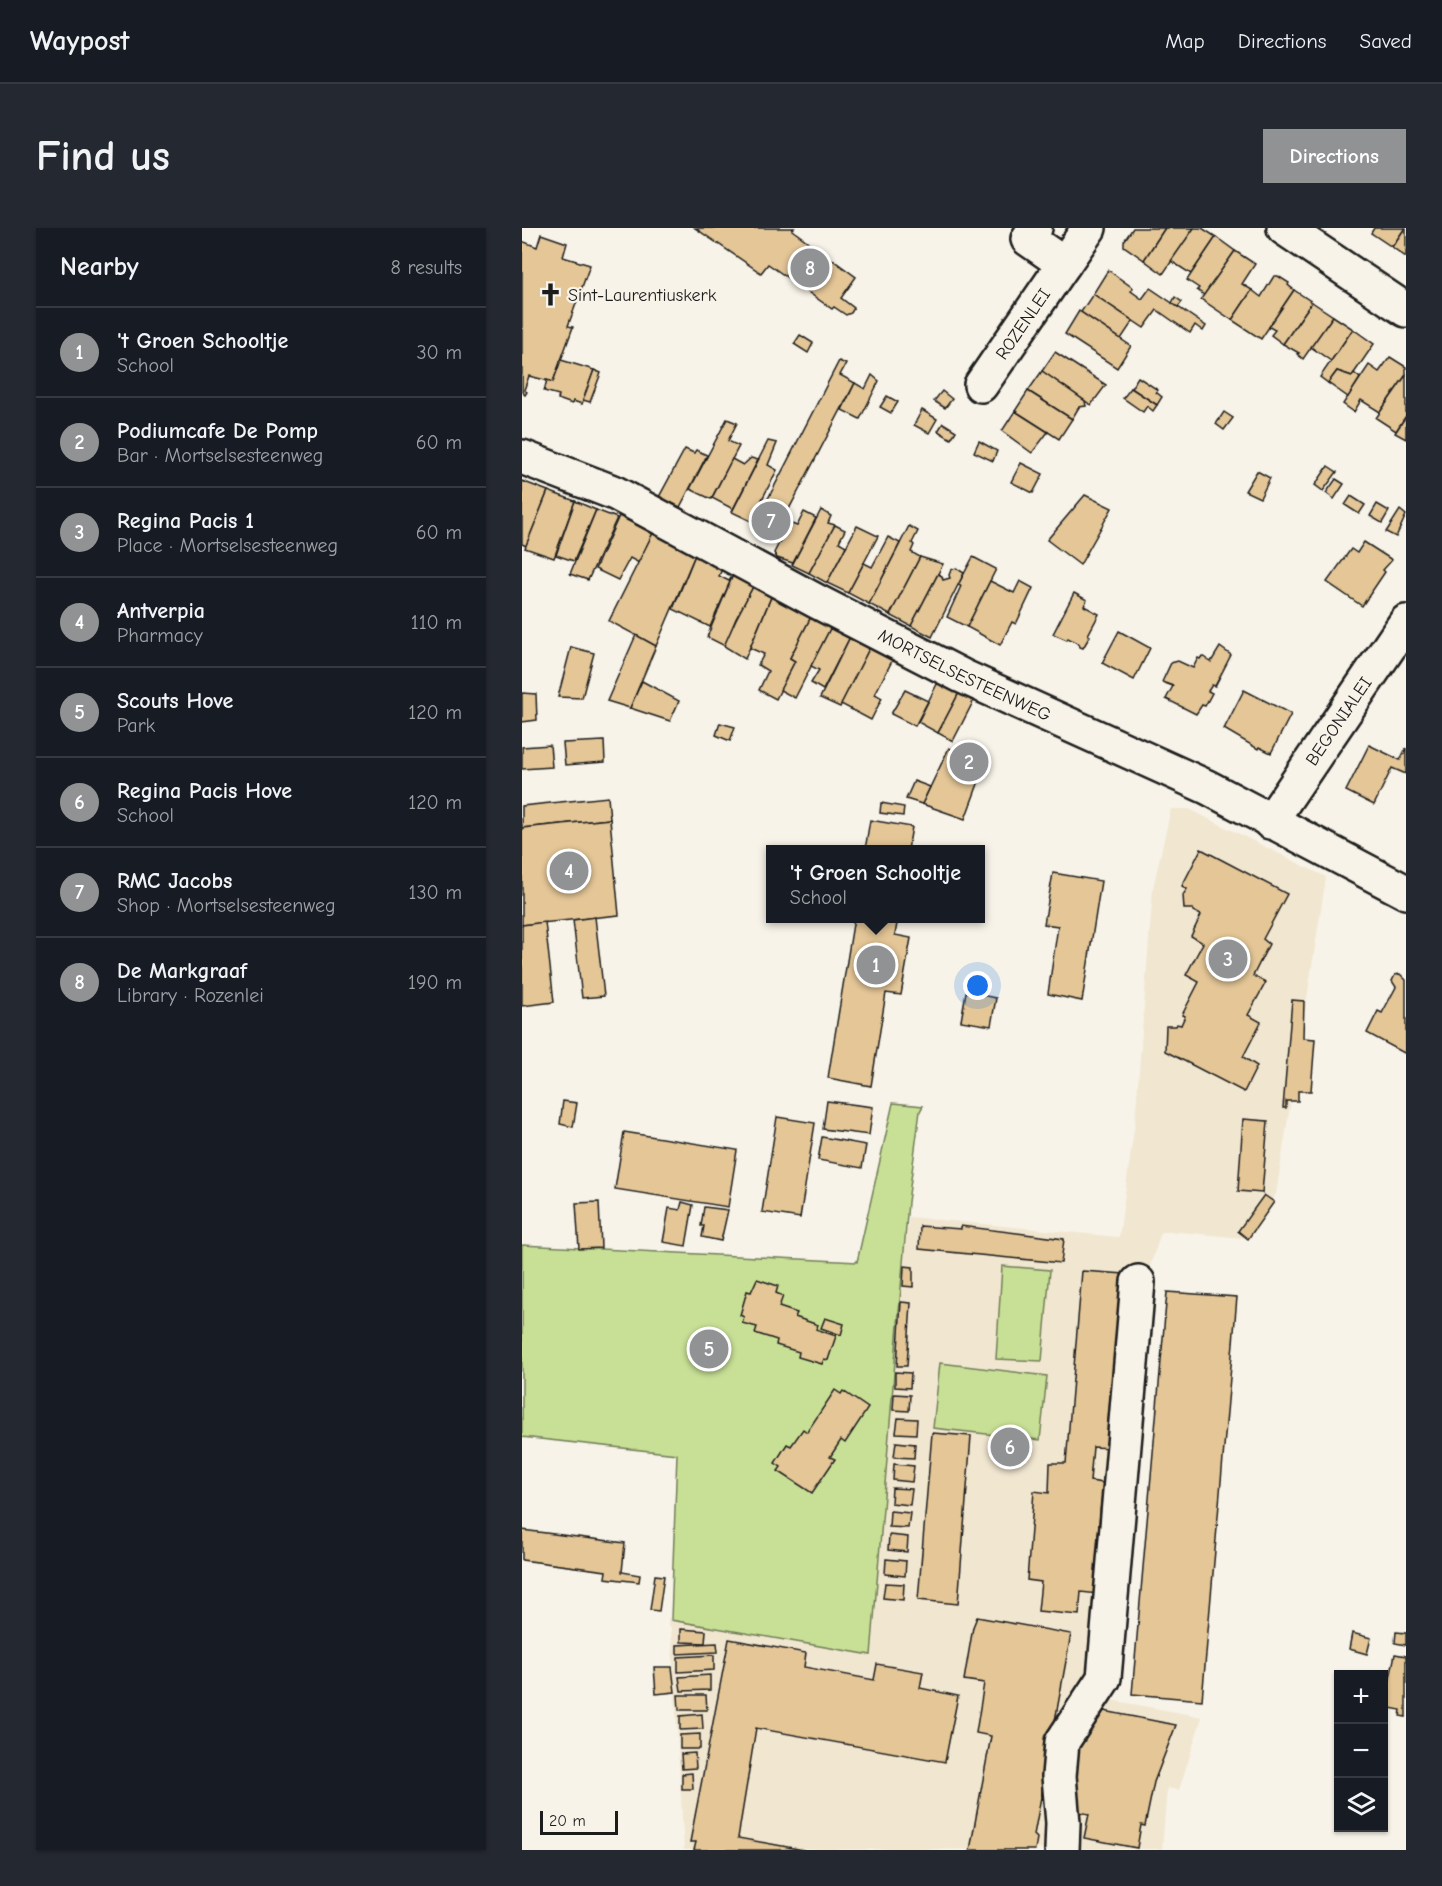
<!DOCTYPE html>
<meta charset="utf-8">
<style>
body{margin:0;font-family:"Comic Neue",sans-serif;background:#242831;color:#f1f3f6}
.controls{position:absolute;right:18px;bottom:18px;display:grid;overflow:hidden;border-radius:0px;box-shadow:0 2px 4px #0004}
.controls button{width:54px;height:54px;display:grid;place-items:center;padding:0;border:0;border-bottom:2px solid #363941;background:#171b24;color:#f1f3f6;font:30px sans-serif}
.scale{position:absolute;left:18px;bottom:15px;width:78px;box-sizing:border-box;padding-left:6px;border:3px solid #1c1c1c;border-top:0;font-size:16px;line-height:21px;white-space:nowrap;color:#1c1c1c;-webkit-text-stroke:4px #f7f3e8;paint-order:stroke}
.you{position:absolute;left:456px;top:758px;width:21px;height:21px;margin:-15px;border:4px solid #fff;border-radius:50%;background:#1a73e8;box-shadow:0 0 0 9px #1a73e833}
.badge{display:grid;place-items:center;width:39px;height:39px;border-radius:50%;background:#919294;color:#fff;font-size:20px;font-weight:700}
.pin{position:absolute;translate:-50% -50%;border:3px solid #fff;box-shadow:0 2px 6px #0006}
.popup{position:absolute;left:244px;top:617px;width:219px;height:78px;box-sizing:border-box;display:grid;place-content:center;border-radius:0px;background:#171b24;filter:drop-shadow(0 2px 4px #0005);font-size:20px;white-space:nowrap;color:#9ea1a6}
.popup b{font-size:22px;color:#f1f3f6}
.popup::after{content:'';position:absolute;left:50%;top:100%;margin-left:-12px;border:12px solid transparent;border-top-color:#171b24}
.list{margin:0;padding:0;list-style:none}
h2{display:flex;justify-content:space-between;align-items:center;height:78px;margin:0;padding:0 24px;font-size:26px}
h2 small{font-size:20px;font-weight:400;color:#9ea1a6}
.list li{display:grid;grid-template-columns:39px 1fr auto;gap:18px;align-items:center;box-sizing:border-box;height:90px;padding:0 24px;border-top:2px solid #363941}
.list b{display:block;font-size:22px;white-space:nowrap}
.list p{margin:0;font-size:20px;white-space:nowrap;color:#9ea1a6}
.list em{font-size:20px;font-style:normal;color:#9ea1a6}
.icon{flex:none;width:33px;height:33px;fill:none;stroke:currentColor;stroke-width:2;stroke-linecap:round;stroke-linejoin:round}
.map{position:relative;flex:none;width:884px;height:1622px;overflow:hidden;border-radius:0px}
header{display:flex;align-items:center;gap:36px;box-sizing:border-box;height:84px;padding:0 30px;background:#171b24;border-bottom:2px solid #363941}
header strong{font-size:28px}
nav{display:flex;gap:33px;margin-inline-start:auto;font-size:21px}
.intro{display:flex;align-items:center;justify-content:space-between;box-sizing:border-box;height:144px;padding:0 36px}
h1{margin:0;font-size:42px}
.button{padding:15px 27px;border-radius:0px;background:#919294;color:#fff;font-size:21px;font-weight:700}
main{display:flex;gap:36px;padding:0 36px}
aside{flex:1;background:#171b24;border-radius:0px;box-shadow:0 2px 4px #0004}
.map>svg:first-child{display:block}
.built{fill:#f1e6d0}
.green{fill:#c8e096;stroke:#727e59;stroke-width:1.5}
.building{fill:#e4c697;stroke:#1c1c1c;stroke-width:1.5}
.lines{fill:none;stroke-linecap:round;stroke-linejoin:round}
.minor-casing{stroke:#1c1c1c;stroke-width:38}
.minor{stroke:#f7f3e8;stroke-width:33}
.labels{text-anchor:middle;stroke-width:4.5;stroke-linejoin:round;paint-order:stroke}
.poi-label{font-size:18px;fill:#1c1c1c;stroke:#f7f3e8;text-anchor:start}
.street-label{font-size:18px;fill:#1c1c1c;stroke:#f7f3e8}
</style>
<header>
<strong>Waypost</strong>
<nav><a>Map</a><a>Directions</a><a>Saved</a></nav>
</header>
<div class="intro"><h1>Find us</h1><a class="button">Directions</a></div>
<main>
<aside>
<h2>Nearby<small>8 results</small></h2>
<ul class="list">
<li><span class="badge">1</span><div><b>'t Groen Schooltje</b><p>School</p></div><em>30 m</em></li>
<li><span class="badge">2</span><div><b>Podiumcafe De Pomp</b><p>Bar · Mortselsesteenweg</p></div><em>60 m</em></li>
<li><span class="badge">3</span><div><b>Regina Pacis 1</b><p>Place · Mortselsesteenweg</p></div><em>60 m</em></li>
<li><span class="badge">4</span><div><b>Antverpia</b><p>Pharmacy</p></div><em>110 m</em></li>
<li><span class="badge">5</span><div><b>Scouts Hove</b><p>Park</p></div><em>120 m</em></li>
<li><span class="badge">6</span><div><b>Regina Pacis Hove</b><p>School</p></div><em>120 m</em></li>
<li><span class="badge">7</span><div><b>RMC Jacobs</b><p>Shop · Mortselsesteenweg</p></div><em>130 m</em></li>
<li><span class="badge">8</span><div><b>De Markgraaf</b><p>Library · Rozenlei</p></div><em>190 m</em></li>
</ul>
</aside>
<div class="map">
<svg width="884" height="1622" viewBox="0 0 884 1622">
<rect width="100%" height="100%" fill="#f7f3e8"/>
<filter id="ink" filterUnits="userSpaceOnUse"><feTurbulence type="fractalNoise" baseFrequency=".0167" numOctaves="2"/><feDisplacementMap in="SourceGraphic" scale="12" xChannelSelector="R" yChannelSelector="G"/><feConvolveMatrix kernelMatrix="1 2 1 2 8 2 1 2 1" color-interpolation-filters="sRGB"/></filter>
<g filter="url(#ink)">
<polygon class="built" points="649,581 667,581 804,649 754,966 720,1010 659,1004 639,1004 625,1048 589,1472 680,1489 657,1562 645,1560 640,1621 162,1622 149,1399 146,1399 146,1389 149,1392 349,1427 381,1031 387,989 597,1009 613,895 631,660"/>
<g class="green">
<polygon points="371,875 401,878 398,883 386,974 349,1427 149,1392 155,1226 0,1209 0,1017 335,1034"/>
<polygon points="480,1038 528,1042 520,1133 474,1131"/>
<polygon points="418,1135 525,1148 518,1212 411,1200"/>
</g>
<g class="building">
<polygon points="173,0 272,0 270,2 334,49 319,70 332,80 329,85 324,87 312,79 310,81 246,36 239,45"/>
<polygon points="611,0 643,0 622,32 602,18 602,13"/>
<polygon points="643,0 672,0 641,46 622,32"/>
<polygon points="672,0 680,0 694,9 669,46 649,33"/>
<polygon points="852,0 883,0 870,19 849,5"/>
<polygon points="883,0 884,0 884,29 870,19"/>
<polygon points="19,6 45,15 41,29 68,37 46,98 51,99 31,154 7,148 2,162 5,164 3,167 0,164 0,13 15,19"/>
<polygon points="694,9 713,23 682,67 675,62 677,60 665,52"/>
<polygon points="713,23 733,36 720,56 730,62 710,92 679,71"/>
<polygon points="586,42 611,60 609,63 620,71 628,60 684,98 681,103 673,97 668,105 635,82 622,100 571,66"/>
<polygon points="752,48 756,48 767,55 766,57 772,62 739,111 710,92 730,62 739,69"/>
<polygon points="772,62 790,74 761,116 749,107 753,102 747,99"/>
<polygon points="571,66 611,93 599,111 559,84"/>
<polygon points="653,69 660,74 656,79 650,75"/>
<polygon points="790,74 811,88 781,131 775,126 777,125 761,116"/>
<polygon points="557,83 609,118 595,140 543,106"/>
<polygon points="811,88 831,101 809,133 789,119"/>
<polygon points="831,101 852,116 830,148 815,143 806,155 798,149"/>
<polygon points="278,107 291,115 286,125 272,116"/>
<polygon points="533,124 584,157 569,177 520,143"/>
<polygon points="868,129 884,139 884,147 858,184 839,172 832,184 821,176 847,137 857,144"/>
<polygon points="39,132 72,142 60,176 51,173 50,176 36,171 37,167 22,163 25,152 31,154"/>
<polygon points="317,133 324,136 318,147 333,155 255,304 234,294"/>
<polygon points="72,142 79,145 68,174 61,172"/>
<polygon points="520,143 563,173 564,178 557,179 550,191 506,163"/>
<polygon points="815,143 830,148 832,145 838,150 826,169 806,155"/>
<polygon points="350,147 357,153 338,191 320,182 333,155 343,161"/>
<polygon points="884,147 884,188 874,203 854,190"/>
<polygon points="616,149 636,162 634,164 640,169 635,177 609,160"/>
<polygon points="609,160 635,177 631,183 625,178 621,184 601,170"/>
<polygon points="420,163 430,171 423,180 412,173"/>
<polygon points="506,163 550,191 537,211 493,183"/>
<polygon points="365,168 376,174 369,185 358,179"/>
<polygon points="400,182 415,191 407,205 392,197"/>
<polygon points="493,183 526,204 510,225 480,203"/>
<polygon points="702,184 711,190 702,202 694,196"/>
<polygon points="884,188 884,211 873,205"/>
<polygon points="205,191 215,195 206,213 217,218 189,271 168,261"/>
<polygon points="421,195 434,203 429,211 416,203"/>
<polygon points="246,213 255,215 246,237 255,242 229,293 210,284"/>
<polygon points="457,213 475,223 471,233 452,224"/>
<polygon points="163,221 172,225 174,222 185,227 158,279 137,269"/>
<polygon points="229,230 236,232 211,281 190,270 210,231 221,237"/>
<polygon points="499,235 521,246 511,265 489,254"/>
<polygon points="806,238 815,244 801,263 793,257"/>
<polygon points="735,243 748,250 738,270 723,263"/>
<polygon points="814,251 822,256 812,271 804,265"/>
<polygon points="0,253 26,263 4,318 0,316"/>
<polygon points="26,263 53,273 32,330 3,320"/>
<polygon points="563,267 590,280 558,337 525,312"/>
<polygon points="829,268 843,277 837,286 823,277"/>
<polygon points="53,273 74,282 52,333 34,327"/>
<polygon points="855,276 867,283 860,295 848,288"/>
<polygon points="74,282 95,290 66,352 48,346"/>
<polygon points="299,282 309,288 306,295 313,297 287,345 270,337"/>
<polygon points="878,282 884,287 874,309 864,304"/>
<polygon points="282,284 294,290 271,335 255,330 252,325 267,295 275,298"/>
<polygon points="97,288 131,305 117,335 108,330 96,352 73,341"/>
<polygon points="313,297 323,302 317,314 324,318 305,355 287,345"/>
<polygon points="335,298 356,308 326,365 305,355"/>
<polygon points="387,298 396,303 390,315 392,317 389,324 398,329 368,387 347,376"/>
<polygon points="131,305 173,327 134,418 87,393"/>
<polygon points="366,309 378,315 347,376 326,365 342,335 350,339"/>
<polygon points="842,314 870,332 861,342 863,344 840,378 805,354 829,321 835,325"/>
<polygon points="173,327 200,341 197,348 207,353 211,347 188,399 151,381"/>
<polygon points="398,329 421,336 389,398 368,387"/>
<polygon points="451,329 474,341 445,399 425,389 439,358 436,357"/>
<polygon points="434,340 442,345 410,409 389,398 416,346 420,348 421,352 428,350 427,347 429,342"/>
<polygon points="211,347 232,357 214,391 203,418 185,409"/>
<polygon points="468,353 492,365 498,353 511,360 494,396 490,394 478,417 445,399"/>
<polygon points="232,357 250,367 223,431 202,418 214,391"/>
<polygon points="552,365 565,372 562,378 577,386 566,407 568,408 561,420 558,419 557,416 546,410 545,412 531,406"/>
<polygon points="250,367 290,387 268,430 273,433 254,471 237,462 246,443 236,437 242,426 228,420"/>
<polygon points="290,387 310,397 273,470 258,462 273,433 268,430"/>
<polygon points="310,397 329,407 301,462 289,455 297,442 289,438"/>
<polygon points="597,403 628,420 612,452 580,435"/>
<polygon points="114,407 134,418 108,480 85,473"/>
<polygon points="329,407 349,417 318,479 298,470"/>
<polygon points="349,417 372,429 353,466 360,470 349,492 319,476"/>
<polygon points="49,419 72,425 60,470 36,469"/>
<polygon points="698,419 709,427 693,458 690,457 686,463 690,465 683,478 680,477 674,486 644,471 651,458 640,454 649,435 656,433 671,440 676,430 678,431 680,428 689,434"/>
<polygon points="417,452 438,463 416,505 396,494"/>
<polygon points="120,453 157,473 148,493 108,480"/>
<polygon points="383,462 406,473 393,498 369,486"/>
<polygon points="722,462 769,486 749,525 737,519 736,521 702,501"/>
<polygon points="438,463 453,470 431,513 416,505"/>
<polygon points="0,465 14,466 15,492 0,494"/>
<polygon points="198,495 213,499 208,513 194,507"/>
<polygon points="82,513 83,534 43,537 41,515"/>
<polygon points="28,517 30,539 0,541 0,519"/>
<polygon points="847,517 878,532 884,520 884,546 870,540 852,577 824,563"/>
<polygon points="427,520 463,537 443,591 400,576"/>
<polygon points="392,553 408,559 400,576 384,571"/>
<polygon points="86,569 88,591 0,600 0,578"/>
<polygon points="359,575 382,579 381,588 358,585"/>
<polygon points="88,591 97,687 0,697 0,600"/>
<polygon points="348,592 390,599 386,622 343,622"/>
<polygon points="679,621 765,666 741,711 747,716 731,748 744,754 726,787 739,794 721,829 735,838 722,864 643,823 644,798 654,798 655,796 659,797 663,788 660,787 677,754 664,747 681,715 669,708 679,687 671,683 671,681 662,681 661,667 665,661 660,658"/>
<polygon points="531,645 579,653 560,773 526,766 536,698 522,696"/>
<polygon points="73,689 82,768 60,770 51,692"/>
<polygon points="332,690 376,690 373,707 389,710 379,767 364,765 349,858 306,850"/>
<polygon points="23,694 32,774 0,778 0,697"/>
<polygon points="878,746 884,752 884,826 845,805 856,783 860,785 874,759 870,753 873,747"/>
<polygon points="444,764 474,770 469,798 439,793"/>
<polygon points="770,772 782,773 781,810 793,811 789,863 776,863 776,873 764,873 764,880 761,880"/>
<polygon points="41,873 55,875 51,899 38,896"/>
<polygon points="305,873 351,879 347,907 301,901"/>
<polygon points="255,889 293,895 278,990 240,984"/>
<polygon points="721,891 746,893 740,965 716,963"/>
<polygon points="102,904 215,922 206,979 93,961"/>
<polygon points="300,909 344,917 340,940 296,932"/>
<polygon points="742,967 752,974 726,1011 716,1003"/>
<polygon points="77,974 79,1020 57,1021 54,975"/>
<polygon points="160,974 171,977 164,1018 141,1014 147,980 158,982"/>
<polygon points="182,979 206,982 199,1013 180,1009 182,998 179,998"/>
<polygon points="398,998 439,1001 439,998 542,1011 539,1035 397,1021"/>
<polygon points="382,1038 391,1039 391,1059 381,1058"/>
<polygon points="560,1043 603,1046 588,1220 571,1219 568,1253 581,1255 576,1308 581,1309 576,1366 559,1364 557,1387 516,1383 519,1354 505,1352 512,1263 527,1265 528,1235 544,1235"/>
<polygon points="235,1051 256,1058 254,1065 261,1068 257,1079 275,1085 273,1089 296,1097 294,1101 314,1108 306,1132 302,1131 300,1136 276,1129 277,1124 254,1117 255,1112 233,1105 235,1099 220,1095 222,1089 218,1087 225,1063 229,1064"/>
<polygon points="645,1064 715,1069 680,1472 610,1466"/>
<polygon points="379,1074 389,1075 385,1138 375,1138"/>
<polygon points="303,1090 322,1096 319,1107 299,1100"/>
<polygon points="373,1144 389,1145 388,1160 373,1159"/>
<polygon points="313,1162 319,1166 321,1163 346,1180 323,1215 319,1212 308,1229 313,1231 290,1265 256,1243 259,1239 253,1235 265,1216 269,1218 281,1201 285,1204"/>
<polygon points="372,1166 388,1167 387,1183 371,1182"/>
<polygon points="376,1190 395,1191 394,1206 374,1205"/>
<polygon points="410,1205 449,1208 436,1376 396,1372"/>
<polygon points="374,1214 393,1216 392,1230 372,1229"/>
<polygon points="372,1236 392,1238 390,1254 371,1252"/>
<polygon points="370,1260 390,1261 388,1277 369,1275"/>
<polygon points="368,1283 388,1285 386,1300 367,1299"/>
<polygon points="0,1302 103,1315 100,1344 118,1347 117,1354 83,1350 84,1343 0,1332"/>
<polygon points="367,1307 386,1309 385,1324 366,1322"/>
<polygon points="364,1331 384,1333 383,1348 363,1346"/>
<polygon points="133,1347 142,1348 137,1383 128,1382"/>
<polygon points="363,1355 382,1356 381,1372 361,1370"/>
<polygon points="455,1389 549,1406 512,1607 515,1610 513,1622 448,1622 469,1508 454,1505 462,1455 442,1452 451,1399"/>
<polygon points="159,1401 184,1403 183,1415 159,1414"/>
<polygon points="874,1404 884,1405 884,1417 873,1415"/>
<polygon points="830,1405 849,1410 845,1426 827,1421"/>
<polygon points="207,1411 284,1425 282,1439 352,1452 355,1436 401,1444 398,1460 436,1468 423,1534 234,1500 216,1610 282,1622 172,1622 174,1614 168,1614"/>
<polygon points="195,1415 196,1424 155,1426 155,1417"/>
<polygon points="873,1426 884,1428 884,1489 878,1488 879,1482 862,1479"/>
<polygon points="192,1427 192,1442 156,1444 156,1429"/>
<polygon points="132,1439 150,1439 153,1464 134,1466"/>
<polygon points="188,1447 188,1462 159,1463 157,1449"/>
<polygon points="156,1467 184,1467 185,1482 157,1482"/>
<polygon points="577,1482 654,1497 632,1554 623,1598 619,1597 615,1620 562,1610 567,1586 558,1584 553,1564 554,1528 557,1517"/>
<polygon points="180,1486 181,1501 158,1502 158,1488"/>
<polygon points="178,1506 178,1521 158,1521 158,1507"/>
<polygon points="173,1525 174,1540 160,1541 159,1526"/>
<polygon points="170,1545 171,1561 160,1561 160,1546"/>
</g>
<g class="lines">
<defs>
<g id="minor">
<polyline points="513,0 506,11 542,36 567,0"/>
<polyline points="762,0 884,82"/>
<path id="s1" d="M459,157L542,36"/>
<path id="s2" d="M0,229L93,265L296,374L440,448L685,559L884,664"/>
<path id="s3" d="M748,594L884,394"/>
<polyline points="540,1622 541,1595 537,1548 540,1514 582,1450 616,1054"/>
</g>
</defs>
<use href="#minor" class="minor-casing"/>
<use href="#minor" class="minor"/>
</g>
</g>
<defs>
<symbol id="church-bare" viewBox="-9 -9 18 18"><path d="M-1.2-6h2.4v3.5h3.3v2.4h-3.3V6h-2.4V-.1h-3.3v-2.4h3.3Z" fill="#1c1c1c" stroke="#f7f3e8" stroke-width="2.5" paint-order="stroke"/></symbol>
</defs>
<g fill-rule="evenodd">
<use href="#church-bare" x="12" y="50" width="33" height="33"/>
</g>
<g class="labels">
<g class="poi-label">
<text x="46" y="73">Sint-Laurentiuskerk</text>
</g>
<g class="street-label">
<text dy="6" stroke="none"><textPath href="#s1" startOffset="74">ROZENLEI</textPath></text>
<text dy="6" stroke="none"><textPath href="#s2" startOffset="494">MORTSELSESTEENWEG</textPath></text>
<text dy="6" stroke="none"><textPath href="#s3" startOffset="122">BEGONIALEI</textPath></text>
</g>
</g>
</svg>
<div class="controls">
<button>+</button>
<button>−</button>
<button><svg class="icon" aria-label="layers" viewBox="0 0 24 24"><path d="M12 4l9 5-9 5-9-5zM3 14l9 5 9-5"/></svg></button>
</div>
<div class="scale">20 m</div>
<div class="you"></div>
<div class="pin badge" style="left:354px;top:737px">1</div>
<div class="popup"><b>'t Groen Schooltje</b>School</div>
<div class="pin badge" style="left:447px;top:534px">2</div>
<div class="pin badge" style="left:706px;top:731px">3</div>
<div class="pin badge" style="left:47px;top:643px">4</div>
<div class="pin badge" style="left:187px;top:1121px">5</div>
<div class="pin badge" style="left:488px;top:1219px">6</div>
<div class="pin badge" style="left:249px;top:293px">7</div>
<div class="pin badge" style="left:288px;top:40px">8</div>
</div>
</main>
